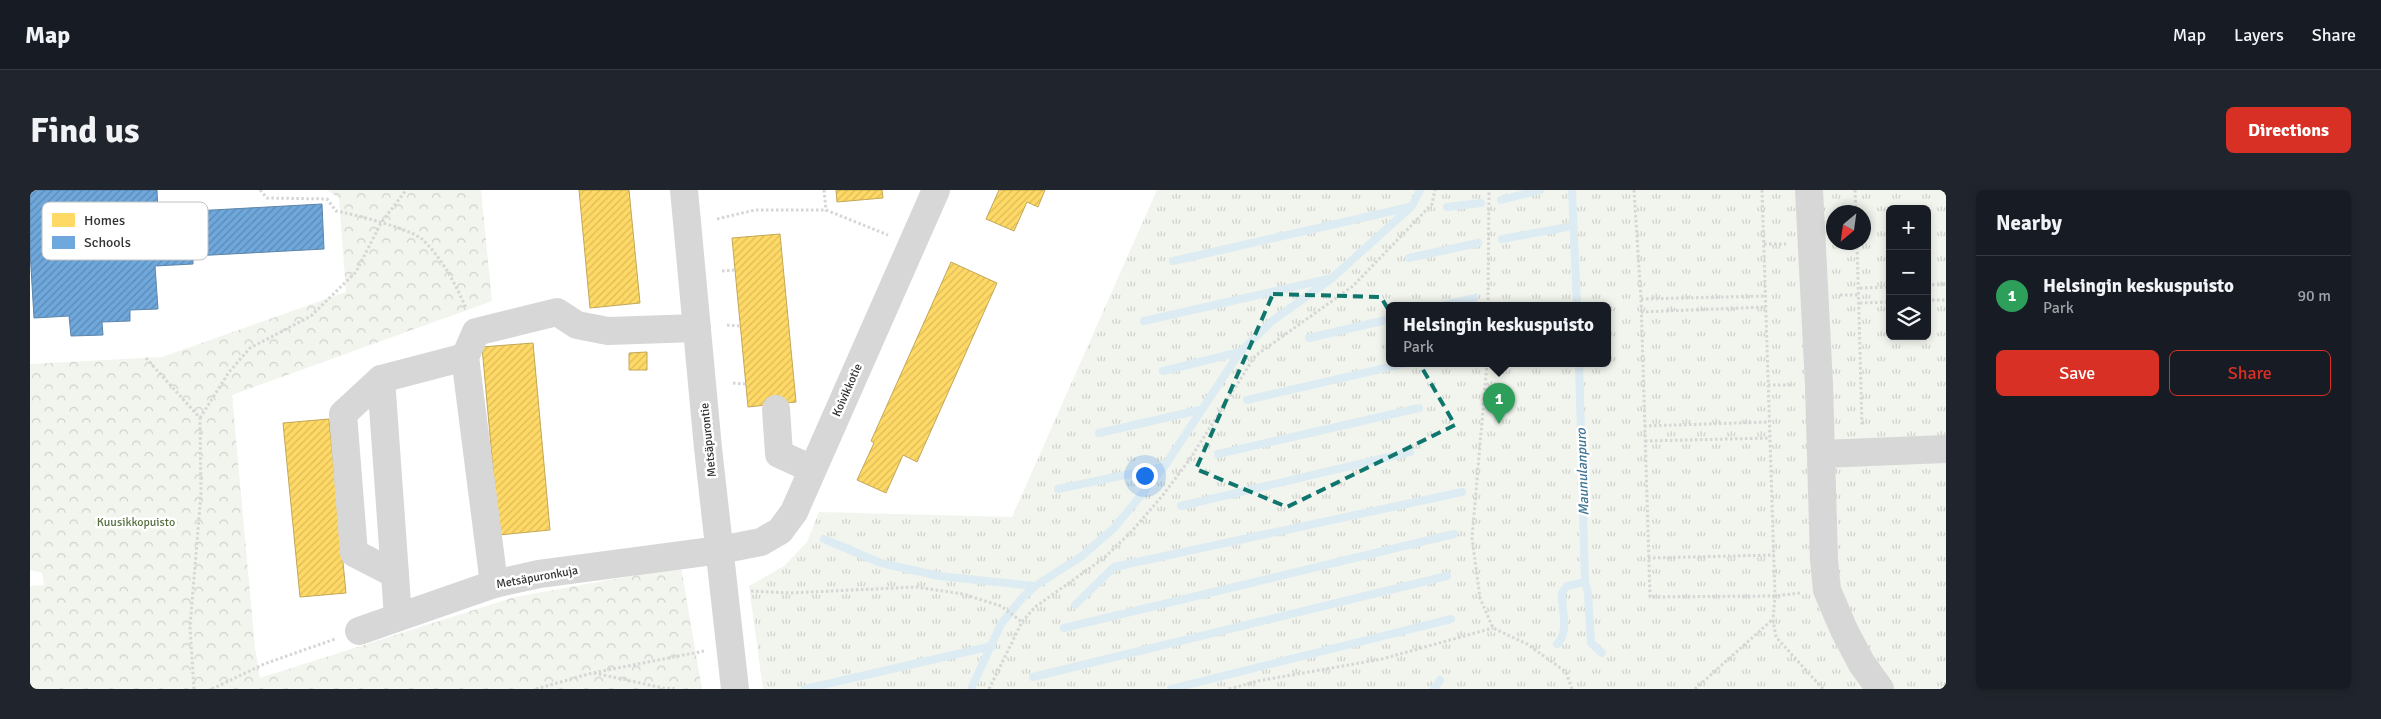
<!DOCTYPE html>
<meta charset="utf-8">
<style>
body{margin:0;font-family:Signika,sans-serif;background:#20242c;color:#f1f3f6}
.controls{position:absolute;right:15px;top:15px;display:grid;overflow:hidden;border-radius:8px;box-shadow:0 2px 8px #0003}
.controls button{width:45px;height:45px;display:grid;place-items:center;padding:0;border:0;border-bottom:1px solid #363941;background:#171b24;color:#f1f3f6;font:25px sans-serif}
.compass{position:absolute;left:1796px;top:15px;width:45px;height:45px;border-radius:50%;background:#171b24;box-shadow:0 2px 8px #0003;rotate:209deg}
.you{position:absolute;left:1114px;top:285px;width:18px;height:18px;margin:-12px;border:4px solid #fff;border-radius:50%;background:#1a73e8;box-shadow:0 0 0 8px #1a73e833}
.badge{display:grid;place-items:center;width:32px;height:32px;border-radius:50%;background:#d93025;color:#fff;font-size:16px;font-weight:700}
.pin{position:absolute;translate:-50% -41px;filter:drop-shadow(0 1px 2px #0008)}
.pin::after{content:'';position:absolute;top:26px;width:18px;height:15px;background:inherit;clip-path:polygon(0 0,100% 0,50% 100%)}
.popup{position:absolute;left:1356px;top:112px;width:225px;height:65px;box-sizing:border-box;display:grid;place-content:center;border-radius:8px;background:#171b24;filter:drop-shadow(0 1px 4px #0005);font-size:16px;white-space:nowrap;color:#9ea1a6}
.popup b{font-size:19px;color:#f1f3f6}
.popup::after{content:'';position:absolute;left:50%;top:100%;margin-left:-10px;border:10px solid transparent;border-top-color:#171b24}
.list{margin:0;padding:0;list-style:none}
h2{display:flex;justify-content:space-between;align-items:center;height:65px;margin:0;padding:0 20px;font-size:21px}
h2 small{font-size:16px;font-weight:400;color:#9ea1a6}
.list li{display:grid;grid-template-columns:32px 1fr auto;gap:15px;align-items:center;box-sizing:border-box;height:80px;padding:0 20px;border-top:1px solid #363941}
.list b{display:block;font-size:19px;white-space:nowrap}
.list p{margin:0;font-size:16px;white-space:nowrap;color:#9ea1a6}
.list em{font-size:16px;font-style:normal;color:#9ea1a6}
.actions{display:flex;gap:10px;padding:15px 20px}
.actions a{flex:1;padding:11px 0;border:1px solid #d93025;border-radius:8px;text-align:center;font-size:18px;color:#d93025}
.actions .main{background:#d93025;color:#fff}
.icon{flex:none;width:28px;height:28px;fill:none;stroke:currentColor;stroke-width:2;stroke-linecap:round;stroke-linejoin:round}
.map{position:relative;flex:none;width:1916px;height:499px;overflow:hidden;border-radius:8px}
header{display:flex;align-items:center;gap:30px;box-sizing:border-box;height:70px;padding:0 25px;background:#171b24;border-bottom:1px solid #363941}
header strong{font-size:24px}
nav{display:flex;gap:28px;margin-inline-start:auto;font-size:18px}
.intro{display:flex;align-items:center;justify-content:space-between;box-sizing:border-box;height:120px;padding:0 30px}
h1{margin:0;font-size:35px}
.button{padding:12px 22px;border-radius:8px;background:#d93025;color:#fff;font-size:18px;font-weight:700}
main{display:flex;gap:30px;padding:0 30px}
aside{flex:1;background:#171b24;border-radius:8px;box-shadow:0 2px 8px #0003}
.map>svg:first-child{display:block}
.forest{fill:url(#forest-crowns)}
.park{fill:url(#park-tufts);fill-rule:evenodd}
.homes{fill:url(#homes-hatch);stroke:#c2a757}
.schools{fill:url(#schools-hatch);stroke:#5d85a9}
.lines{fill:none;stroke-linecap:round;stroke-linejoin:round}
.stream{stroke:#ddebf3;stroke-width:8}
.path{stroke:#d6d6d6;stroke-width:3;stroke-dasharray:2.5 2.5;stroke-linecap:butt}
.minor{stroke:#d7d7d7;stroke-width:28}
.marked{fill:none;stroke:#0f766e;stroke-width:4;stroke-dasharray:10 6;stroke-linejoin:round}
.labels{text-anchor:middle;stroke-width:5;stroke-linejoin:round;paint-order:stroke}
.street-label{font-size:12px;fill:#333;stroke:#fff}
.park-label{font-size:12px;fill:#56703f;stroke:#fff}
.water-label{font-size:14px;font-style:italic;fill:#3f7597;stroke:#fff}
.key{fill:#fff;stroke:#c2c2c2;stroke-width:1}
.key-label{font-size:14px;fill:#333}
</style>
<header>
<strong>Map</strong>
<nav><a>Map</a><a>Layers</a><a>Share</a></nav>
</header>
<div class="intro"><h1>Find us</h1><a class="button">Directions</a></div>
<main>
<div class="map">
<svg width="1916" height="499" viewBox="0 0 1916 499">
<defs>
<pattern id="forest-crowns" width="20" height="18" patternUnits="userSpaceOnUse" patternTransform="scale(1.25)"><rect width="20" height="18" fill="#f1f5ed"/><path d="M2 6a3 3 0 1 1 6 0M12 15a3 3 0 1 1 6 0" fill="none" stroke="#cfd2cc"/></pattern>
<pattern id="park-tufts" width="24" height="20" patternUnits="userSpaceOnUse" patternTransform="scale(1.25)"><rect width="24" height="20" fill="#f1f5ed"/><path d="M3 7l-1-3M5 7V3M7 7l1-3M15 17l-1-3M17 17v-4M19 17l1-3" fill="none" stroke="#cfd2cc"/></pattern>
<pattern id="homes-hatch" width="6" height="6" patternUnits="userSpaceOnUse" patternTransform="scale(1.25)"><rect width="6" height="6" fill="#ffd966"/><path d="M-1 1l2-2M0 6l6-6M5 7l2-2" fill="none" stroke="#dbbb59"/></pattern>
<pattern id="schools-hatch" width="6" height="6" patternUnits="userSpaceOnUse" patternTransform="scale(1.25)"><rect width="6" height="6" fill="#6fa8dc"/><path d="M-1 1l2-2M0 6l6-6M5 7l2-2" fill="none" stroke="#5c89b3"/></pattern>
</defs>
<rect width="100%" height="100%" fill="#fff"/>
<polygon class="forest" points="297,0 451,0 462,111 202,205 225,458 230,488 485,407 651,377 672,499 0,499 0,396 14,395 12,383 0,380 0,174 132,167 316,102 309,8"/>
<path class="park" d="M1127,0H1916V499H733L719,396L754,376L777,352L789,322L982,327ZM1860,19H1897V146H1860ZM1804,22H1834V52H1804ZM1360,115H1578V173H1360Z"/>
<g class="homes">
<polygon points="549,0 599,0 610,113 560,118"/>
<polygon points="806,0 852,0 853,8 807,12"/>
<polygon points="969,0 1015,0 1008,17 997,12 984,41 956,29"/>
<polygon points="750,44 766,212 718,217 702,48"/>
<polygon points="921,72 967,93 887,272 873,265 856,303 827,290 844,253 841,251"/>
<polygon points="503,153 520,340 469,345 452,157"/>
<polygon points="617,162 617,180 599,180 599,163"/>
<polygon points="299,229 316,403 270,407 253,233"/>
</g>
<polygon class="schools" points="0,0 127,0 128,23 292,14 294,59 163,66 163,74 125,76 128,119 100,120 100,131 72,132 73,145 41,146 39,126 4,128 0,61"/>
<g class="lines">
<g class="stream">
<polyline points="1542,0 1547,115"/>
<polyline points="1471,10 1510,0"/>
<polyline points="1417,17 1451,13"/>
<polyline points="1472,49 1543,36"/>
<polyline points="1379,68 1448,53"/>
<polyline points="1143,71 1380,17"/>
<polyline points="1415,115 1444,108"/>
<polyline points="1114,131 1298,89"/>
<polyline points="1279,148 1360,129"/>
<polyline points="1549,173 1555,392 1558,403 1561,453 1572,463"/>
<polyline points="1133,181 1210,162"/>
<polyline points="1217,210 1377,173"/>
<polyline points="1069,243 1170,220"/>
<polyline points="1188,264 1389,218"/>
<polyline points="1028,299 1133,277"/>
<polyline points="1151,316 1380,262"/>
<polyline points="794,349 851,373 909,386 1005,396"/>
<polyline points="1045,415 1084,377 1432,302"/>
<polyline points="1034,438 1424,344"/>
<path d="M1527,454C1540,442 1531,419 1532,403L1537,396L1555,392"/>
<polyline points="1003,487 1417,386"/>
<polyline points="775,499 962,456"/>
<polyline points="941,499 971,434 993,407 1005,396 1052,366 1084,338 1134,277 1210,162 1242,131 1301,89 1382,16 1390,0"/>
<polyline points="1141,499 1421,429"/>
<polyline points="1404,499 1410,490"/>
</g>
<g class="path">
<path d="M230,0L237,8L297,9L306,21C323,24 382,39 393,50C412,68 426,95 436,118"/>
<polyline points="794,0 796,20 858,45"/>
<polyline points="1604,0 1611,109 1620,407 1745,406 1770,403"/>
<polyline points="1732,0 1745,406 1743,430 1746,447 1793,499"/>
<polyline points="1825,0 1826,22"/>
<polyline points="687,29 725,20 796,20"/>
<polyline points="1827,52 1832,235"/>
<polyline points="1734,54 1756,54"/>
<polyline points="692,81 705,80"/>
<polyline points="1897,95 1916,94"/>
<polyline points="1830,98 1860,97"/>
<polyline points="1810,105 1830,105"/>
<polyline points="1611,109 1735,106"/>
<polyline points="1897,110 1916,110"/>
<polyline points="1830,113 1860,112"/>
<polyline points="1458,115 1459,0"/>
<polyline points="1611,122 1736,117"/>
<polyline points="697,135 710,136"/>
<polyline points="116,168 170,228 171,303 160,437 164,499"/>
<polyline points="1457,173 1442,348 1450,408 1463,438 1497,454 1536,482 1542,499"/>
<polyline points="703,193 715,194"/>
<polyline points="1738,195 1761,195"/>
<polyline points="170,228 199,182 220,158 281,126 326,82 351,33 376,0"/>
<polyline points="1614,236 1739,232"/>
<polyline points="1615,251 1740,248"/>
<polyline points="1618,368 1744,365"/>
<polyline points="721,401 760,403 886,397 933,404 971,416 992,432"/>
<polyline points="564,483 633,498 647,499"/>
<polyline points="182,499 234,474 305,449"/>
<polyline points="506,499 562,483 674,461"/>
<polyline points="959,499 992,432 1005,417 1074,368 1102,341 1133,305 1160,269 1225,166 1323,96 1402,14 1405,0"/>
<polyline points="1199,499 1228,491 1352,469 1463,438"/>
<polyline points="1665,499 1742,430"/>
</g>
<g class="minor">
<polyline points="654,0 678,258 705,499"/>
<polyline points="1779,0 1789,195 1794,370 1797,400 1814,440 1832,474 1850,499"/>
<polyline points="351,189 313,224 324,363 365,384"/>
<polyline points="746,219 749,264 782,279"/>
<polyline points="1792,264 1916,259"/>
<polyline points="464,394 435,167 446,142 527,122 547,135 578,141 667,138"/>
<polyline points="368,427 351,189 435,167"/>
<polyline points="329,441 464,394 509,384 690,360 731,352 750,341 764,322 906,0"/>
</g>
</g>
<path class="marked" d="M1243,104L1351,107L1425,235L1257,317L1166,279Z"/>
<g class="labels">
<g class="street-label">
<text transform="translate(817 200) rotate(-66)" y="4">Koivikkotie</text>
<text transform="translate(678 250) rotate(-96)" y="4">Metsäpurontie</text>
<text transform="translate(507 387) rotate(-10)" y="4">Metsäpuronkuja</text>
</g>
<g class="park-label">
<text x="106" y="336">Kuusikkopuisto</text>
</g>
<g class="water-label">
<text transform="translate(1552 282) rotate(-92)" y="5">Maunulanpuro</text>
</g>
</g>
<rect x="12" y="12" width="166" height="58" rx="8" class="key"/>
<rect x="22" y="23" width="23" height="14" fill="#ffd966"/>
<rect x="22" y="46" width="23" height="13" fill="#6fa8dc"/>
<g class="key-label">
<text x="54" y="35">Homes</text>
<text x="54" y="57">Schools</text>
</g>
</svg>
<div class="controls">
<button>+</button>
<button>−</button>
<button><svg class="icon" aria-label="layers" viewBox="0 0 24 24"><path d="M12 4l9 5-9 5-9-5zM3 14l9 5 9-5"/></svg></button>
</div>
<svg class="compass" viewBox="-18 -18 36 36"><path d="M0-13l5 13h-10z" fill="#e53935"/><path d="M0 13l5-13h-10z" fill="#9ea1a6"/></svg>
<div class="you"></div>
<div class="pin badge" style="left:1469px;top:234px;background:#2e9e5b">1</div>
<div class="popup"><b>Helsingin keskuspuisto</b>Park</div>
</div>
<aside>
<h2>Nearby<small></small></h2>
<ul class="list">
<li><span class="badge" style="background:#2e9e5b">1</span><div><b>Helsingin keskuspuisto</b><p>Park</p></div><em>90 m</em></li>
</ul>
<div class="actions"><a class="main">Save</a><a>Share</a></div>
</aside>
</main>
